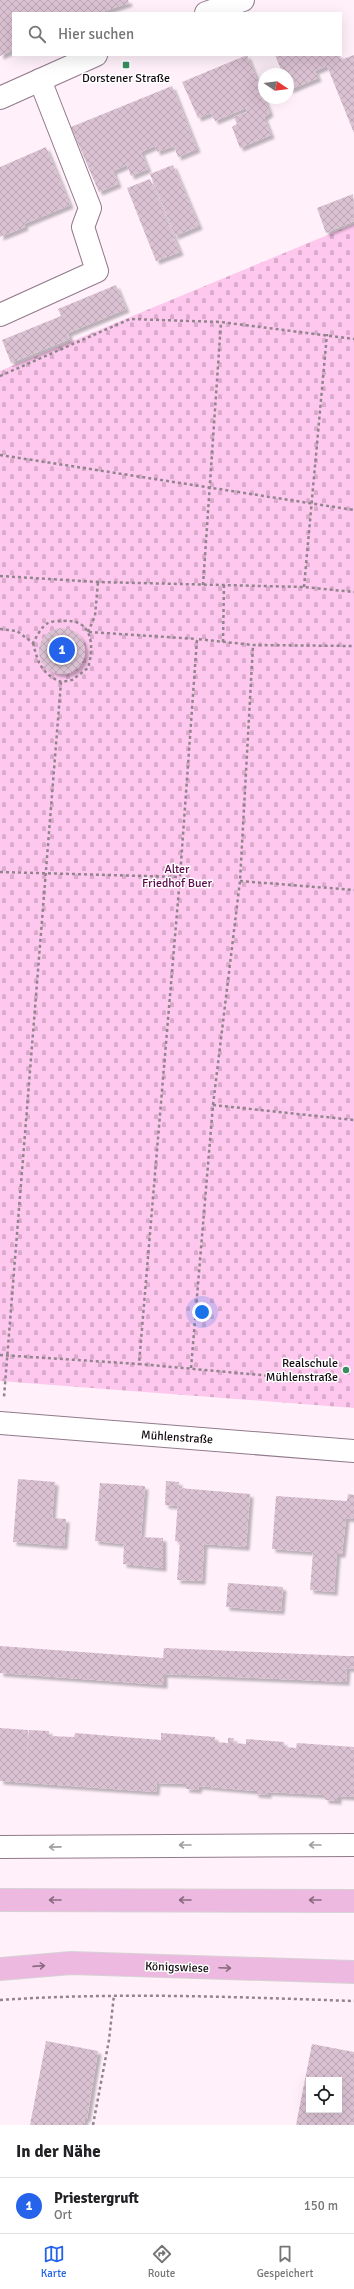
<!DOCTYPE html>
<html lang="de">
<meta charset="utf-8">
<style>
body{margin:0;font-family:Signika,sans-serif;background:#f2f2f2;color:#202124}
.controls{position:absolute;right:12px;bottom:12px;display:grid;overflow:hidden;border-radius:0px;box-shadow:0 4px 16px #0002}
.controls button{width:36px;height:36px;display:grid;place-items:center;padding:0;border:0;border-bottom:1px solid #e0e0e0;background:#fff;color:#202124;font:20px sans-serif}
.compass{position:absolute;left:258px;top:68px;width:36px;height:36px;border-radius:50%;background:#fff;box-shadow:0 4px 16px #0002;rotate:103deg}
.you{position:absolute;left:202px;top:1312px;width:14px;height:14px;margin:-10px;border:3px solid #fff;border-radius:50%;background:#1a73e8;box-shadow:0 0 0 6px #1a73e833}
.badge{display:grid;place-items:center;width:26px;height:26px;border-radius:50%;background:#2563eb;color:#fff;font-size:13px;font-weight:700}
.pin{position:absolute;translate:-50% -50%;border:2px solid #fff;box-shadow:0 1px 4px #0006}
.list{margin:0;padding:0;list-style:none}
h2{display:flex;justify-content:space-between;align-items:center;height:52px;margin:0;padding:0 16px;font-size:17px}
h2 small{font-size:13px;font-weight:400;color:#757577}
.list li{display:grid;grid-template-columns:26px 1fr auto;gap:12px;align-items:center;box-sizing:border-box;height:56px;padding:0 16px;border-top:1px solid #e0e0e0}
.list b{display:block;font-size:15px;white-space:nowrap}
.list p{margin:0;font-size:13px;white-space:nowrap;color:#757577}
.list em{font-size:13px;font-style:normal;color:#757577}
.icon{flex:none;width:22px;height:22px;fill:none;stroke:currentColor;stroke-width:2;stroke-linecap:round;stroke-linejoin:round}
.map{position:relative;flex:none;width:354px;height:2125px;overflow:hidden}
.search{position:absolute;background:#fff;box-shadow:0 4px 16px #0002;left:12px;right:12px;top:12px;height:44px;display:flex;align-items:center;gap:10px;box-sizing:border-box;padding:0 14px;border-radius:0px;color:#757577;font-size:15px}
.sheet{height:108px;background:#fff}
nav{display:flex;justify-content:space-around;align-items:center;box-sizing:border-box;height:56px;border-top:1px solid #e0e0e0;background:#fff;font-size:11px;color:#757577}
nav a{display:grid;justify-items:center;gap:2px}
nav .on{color:#2563eb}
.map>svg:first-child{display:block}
.cemetery{fill:url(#cemetery-stones)}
.building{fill:url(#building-cross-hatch);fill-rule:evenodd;filter:url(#shadow)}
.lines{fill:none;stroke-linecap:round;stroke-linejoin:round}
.minor-casing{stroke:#917a8a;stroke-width:24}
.major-casing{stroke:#d5d3d4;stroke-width:24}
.path{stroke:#91858d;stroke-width:2.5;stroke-dasharray:3 3;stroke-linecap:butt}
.minor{stroke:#fff;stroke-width:22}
.major{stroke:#edb9e0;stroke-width:22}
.oneway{stroke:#a19ea0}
.oneway2{stroke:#8b6b83}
.poi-dot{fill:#398d60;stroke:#fff;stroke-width:1.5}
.labels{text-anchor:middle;stroke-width:3;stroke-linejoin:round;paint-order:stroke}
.poi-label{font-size:12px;fill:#140c12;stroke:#fff}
.park-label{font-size:12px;fill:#5b0b4d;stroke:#fff}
.street-label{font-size:12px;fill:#140c12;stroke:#fff}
</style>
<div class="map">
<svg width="354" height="2125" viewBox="0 0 354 2125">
<defs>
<pattern id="cemetery-stones" width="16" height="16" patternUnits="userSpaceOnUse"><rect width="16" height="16" fill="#fec7ee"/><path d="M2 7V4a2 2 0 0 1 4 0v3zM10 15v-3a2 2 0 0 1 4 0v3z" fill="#d9aacb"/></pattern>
<pattern id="building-cross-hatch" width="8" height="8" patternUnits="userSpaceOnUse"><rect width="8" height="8" fill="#dbc2d3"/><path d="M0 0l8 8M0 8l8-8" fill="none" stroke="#bba6b4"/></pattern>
<filter id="shadow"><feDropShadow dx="3.5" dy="3.5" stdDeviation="1" flood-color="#0004"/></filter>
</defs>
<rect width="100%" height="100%" fill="#fff0fa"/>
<polygon class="cemetery" points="354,224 354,1408 0,1381 0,371"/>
<g class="building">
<polygon points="0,0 128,0 129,3 99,13 13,13 13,50 0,56"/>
<polygon points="247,55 270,113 264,117 271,135 240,148 232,127 237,124 234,117 247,112 246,108 215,121 211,113 198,118 182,82"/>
<polygon points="275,55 340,55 341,60 354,55 354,133 327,66 315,71 318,78 289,90 288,74 283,74"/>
<polygon points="172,86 197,149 178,157 174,146 157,152 155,146 141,152 148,169 131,176 127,165 113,171 118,184 99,192 71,127"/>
<polygon points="46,147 70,205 24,224 25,227 0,237 0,167"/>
<polygon points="173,165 199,226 175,236 150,174"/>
<polygon points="150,179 180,252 156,261 127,188"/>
<polygon points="353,194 354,221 326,233 317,208"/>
<polygon points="116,285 126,309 68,333 70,339 11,363 2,340 61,316 58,309"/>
<circle cx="62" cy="651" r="23"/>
<polygon points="18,1479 55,1482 52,1518 66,1519 64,1546 13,1542"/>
<polygon points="166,1481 179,1482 177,1506 165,1505"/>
<polygon points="100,1483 145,1486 141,1537 163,1538 163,1568 123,1564 124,1544 95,1541"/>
<polygon points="179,1488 250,1494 246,1547 204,1544 202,1581 177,1580 180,1542 175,1541"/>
<polygon points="348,1494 354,1495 354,1519 346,1518 342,1554 337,1554 334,1592 310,1590 313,1552 272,1549 276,1496 347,1501"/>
<polygon points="228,1583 283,1587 281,1611 226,1607"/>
<polygon points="0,1646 163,1658 164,1648 347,1656 354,1656 354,1669 347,1668 346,1682 164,1674 164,1685 0,1673"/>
<polygon points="0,1728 28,1730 26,1774 29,1730 49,1731 49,1736 74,1737 75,1733 161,1740 161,1733 215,1737 215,1742 228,1743 228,1738 234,1738 233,1743 246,1744 246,1739 284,1742 284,1747 296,1748 297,1743 354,1747 354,1797 338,1796 338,1801 325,1800 325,1795 268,1792 268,1795 255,1794 255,1791 199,1786 198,1790 186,1789 186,1784 157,1783 160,1743 156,1792 0,1781"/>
<polygon points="46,2041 98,2051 87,2119 85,2118 84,2125 30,2125"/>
<path d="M312,2044L354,2052V2125H296ZM309,2080H339V2110H309Z"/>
</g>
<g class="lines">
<defs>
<g id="minor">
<polyline points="206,13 243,0"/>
<polyline points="0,98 96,55"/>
<polyline points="0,315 97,271 83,227 90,208 40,80"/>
<polyline points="0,1423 354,1451"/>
<polyline points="0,1847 354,1845"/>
</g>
<g id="major">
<polyline points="0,1900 354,1901"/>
<polyline points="0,1969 71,1963 354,1972"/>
</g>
</defs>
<use href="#minor" class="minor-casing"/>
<use href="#major" class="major-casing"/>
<g class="path">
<polyline points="0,376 130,319 221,322 354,339"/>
<polyline points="0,455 354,510"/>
<polyline points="0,576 98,582 304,587 354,592"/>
<polyline points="203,585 221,322"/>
<polyline points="304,587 327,334"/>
<path d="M0,629L17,631L33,643C37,636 41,627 48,623C52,621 59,621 63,621C94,618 94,648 88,668L72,680L61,682L4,1397"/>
<polyline points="88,632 95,616 98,582"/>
<polyline points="89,632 197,639"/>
<polyline points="223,642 224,585"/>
<path d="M33,643C38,663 41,673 61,682"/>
<polyline points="0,872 180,877"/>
<polyline points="240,881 354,890"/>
<polyline points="213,1105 354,1120"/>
<polyline points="0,1355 139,1364"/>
<polyline points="191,1368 213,1105 240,881 253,645"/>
<polyline points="315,1380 139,1364 180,877 197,639 253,645 354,646"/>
<path d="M0,2000C118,1992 236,1997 354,2001"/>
<polyline points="93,2125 109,2040 114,1995"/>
</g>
<use href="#minor" class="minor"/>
<use href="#major" class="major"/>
</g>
<defs><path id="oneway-shaft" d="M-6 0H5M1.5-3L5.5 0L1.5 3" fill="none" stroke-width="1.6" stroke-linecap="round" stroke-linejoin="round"/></defs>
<g class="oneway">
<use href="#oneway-shaft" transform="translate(185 1845) rotate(180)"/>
<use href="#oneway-shaft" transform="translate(315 1845) rotate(180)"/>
<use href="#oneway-shaft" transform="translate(55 1847) rotate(179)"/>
</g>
<g class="oneway2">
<use href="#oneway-shaft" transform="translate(55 1900) rotate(180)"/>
<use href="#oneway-shaft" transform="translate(185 1900) rotate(-180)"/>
<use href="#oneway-shaft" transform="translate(315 1900) rotate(-180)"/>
<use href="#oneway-shaft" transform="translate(39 1966) rotate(-4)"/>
<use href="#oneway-shaft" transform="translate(225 1968) rotate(2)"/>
</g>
<g class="poi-dot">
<rect x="122" y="61" width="8" height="8" rx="2"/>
<circle cx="346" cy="1370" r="4"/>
</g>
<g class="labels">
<g class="poi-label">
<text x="126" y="82">Dorstener Straße</text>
<text x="338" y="1367" text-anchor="end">Realschule<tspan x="338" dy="14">Mühlenstraße</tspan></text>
</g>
<g class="park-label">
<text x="177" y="873">Alter<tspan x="177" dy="14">Friedhof Buer</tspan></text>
</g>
<g class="street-label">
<text transform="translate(177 1437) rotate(4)" y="4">Mühlenstraße</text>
<text transform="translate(177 1967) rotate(2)" y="4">Königswiese</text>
</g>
</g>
</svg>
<div class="controls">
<button><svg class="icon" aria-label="locate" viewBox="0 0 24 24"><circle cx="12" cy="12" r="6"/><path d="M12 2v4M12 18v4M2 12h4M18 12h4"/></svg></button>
</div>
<svg class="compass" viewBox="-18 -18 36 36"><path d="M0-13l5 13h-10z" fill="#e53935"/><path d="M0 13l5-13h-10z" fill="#757577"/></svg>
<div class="you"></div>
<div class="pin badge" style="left:62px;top:650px">1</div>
<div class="search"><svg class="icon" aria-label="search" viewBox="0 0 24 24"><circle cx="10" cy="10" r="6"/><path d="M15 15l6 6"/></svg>Hier suchen</div>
</div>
<section class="sheet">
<h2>In der Nähe<small></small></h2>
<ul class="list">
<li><span class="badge">1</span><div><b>Priestergruft</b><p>Ort</p></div><em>150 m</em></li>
</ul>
</section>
<nav>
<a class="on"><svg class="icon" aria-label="map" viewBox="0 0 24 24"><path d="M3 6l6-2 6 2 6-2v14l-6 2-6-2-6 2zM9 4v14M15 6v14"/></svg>Karte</a>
<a><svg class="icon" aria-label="directions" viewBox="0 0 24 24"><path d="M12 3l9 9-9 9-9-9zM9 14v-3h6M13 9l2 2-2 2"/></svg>Route</a>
<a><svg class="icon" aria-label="saved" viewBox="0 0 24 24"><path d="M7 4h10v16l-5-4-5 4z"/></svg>Gespeichert</a>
</nav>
